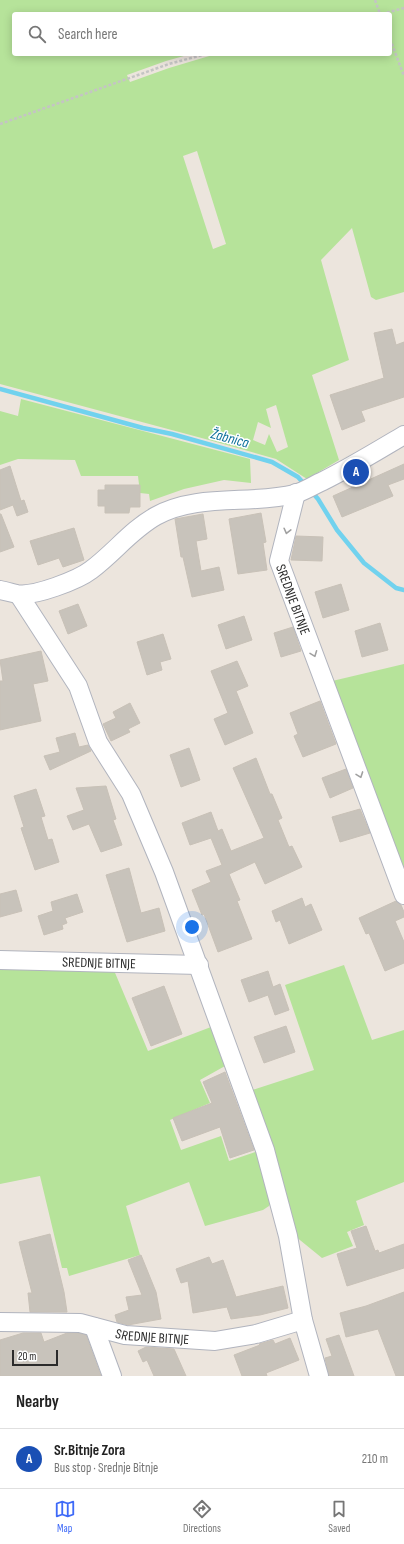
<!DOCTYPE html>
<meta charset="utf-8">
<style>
body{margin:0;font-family:"Sofia Sans Condensed",sans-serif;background:#f2f2f2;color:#222}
.scale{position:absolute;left:12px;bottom:10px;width:46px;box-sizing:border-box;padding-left:4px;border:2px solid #2b2b2b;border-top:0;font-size:11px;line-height:14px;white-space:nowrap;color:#2b2b2b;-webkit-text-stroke:3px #fff;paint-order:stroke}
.you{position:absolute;left:192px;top:927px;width:14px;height:14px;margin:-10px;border:3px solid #fff;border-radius:50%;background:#1a73e8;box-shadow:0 0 0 6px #1a73e833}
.badge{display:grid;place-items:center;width:26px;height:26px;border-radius:50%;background:#3e6af8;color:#fff;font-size:13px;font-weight:700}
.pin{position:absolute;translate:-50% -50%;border:2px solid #fff;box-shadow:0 1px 4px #0006}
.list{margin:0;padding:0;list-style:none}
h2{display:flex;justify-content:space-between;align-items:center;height:52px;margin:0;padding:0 16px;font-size:17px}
h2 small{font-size:13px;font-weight:400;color:#767676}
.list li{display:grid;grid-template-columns:26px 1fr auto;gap:12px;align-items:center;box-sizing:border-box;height:60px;padding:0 16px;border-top:1px solid #e0e0e0}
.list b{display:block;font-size:15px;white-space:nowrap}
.list p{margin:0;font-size:13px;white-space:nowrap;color:#767676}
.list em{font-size:13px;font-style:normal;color:#767676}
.icon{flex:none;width:22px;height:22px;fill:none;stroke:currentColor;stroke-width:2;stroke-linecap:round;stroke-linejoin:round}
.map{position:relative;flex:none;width:404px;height:1376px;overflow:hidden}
.search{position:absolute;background:#fff;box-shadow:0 2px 10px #0003;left:12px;right:12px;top:12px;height:44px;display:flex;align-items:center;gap:10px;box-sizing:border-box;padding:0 14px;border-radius:4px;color:#767676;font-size:15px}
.sheet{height:112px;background:#fff}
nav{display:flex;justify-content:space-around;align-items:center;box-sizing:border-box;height:56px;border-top:1px solid #e0e0e0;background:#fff;font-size:11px;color:#767676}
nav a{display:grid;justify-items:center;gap:2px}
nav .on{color:#3e6af8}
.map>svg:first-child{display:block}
.green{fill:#b6e39a;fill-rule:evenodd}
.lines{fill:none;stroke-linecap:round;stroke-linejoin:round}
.stream{stroke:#71d2ee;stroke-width:4.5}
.building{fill:#c8c3bb;stroke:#c8c1b7}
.minor-casing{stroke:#b1b4be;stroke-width:20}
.path{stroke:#c4c4c4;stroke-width:2.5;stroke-dasharray:3 2;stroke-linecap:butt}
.minor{stroke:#fff;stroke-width:18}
.oneway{stroke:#a0a0a0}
.labels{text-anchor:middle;stroke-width:3;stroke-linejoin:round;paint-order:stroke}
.street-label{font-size:14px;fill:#2b2b2b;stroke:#fff}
.water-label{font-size:15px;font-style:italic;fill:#0f719b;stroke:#fff}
</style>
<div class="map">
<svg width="404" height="1376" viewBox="0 0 404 1376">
<rect width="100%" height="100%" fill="#ece5dd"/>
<g class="green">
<path d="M0,0H404V292L376,300L371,297L352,228L321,260L349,360L312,375L339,460L307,479L276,459L209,440L0,384ZM14,14H390V54H216L169,68L130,82L127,75L166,61L191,54H14ZM197,151L226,244L213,249L183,156ZM276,405L288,447L277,452L269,434L265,445L253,440L258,422L271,428L266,409Z"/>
<polygon points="21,399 250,459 251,483 224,480 184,489 150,501 149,494 140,493 138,476 81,476 75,460 18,459 0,465 0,411 18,416"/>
<polygon points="404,664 404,882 328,682"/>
<polygon points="344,965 372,1040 404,1030 404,1182 356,1201 364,1225 347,1232 353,1246 322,1258 295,1236 249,1091 314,1070 285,985"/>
<polygon points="0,966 113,968 148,1051 211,1027 225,1066 200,1080 210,1103 170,1120 181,1150 221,1136 229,1161 258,1151 272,1199 269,1206 263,1210 205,1226 189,1182 126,1206 140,1255 69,1276 67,1268 62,1268 40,1176 0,1184"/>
</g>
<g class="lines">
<g class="stream">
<polyline points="0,389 143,428 172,434 272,462 298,477 306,486"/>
<polyline points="311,491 318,499 337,530 364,563 396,588 404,590"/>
</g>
</g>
<g class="building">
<polygon points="392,329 396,345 404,342 404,397 361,411 365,421 342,430 330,395 384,378 374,333"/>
<polygon points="404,464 404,479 388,485 393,496 342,517 333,496"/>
<polygon points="10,466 21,501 24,500 28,512 17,516 13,505 0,510 0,470"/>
<polygon points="105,485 140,485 140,507 130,507 129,513 105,513 105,506 98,506 98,490 105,490"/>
<polygon points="261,513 266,542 263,543 267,570 238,574 229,519"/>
<polygon points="0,514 1,514 14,547 0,552"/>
<polygon points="203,514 207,539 196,541 201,571 219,567 224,590 192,597 183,557 181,557 175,519"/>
<polygon points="74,528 84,560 63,567 59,558 38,565 30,541"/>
<polygon points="296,536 323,537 322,561 291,560"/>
<polygon points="341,584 349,610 323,618 315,592"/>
<polygon points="78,604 87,626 68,634 59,611"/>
<polygon points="244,616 252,640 226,649 218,625"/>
<polygon points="380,623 388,650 362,657 355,631"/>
<polygon points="293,627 301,651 281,657 274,633"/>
<polygon points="163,634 171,659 160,662 162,670 147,675 137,642"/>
<polygon points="41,651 48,681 33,684 41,721 0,730 0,681 3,681 0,660"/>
<polygon points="237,661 248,686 236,691 253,733 225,745 214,719 228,713 211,671"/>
<polygon points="320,701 336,744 303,757 294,736 298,734 290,713"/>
<polygon points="130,703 140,723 128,729 130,732 111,741 103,724 116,718 113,712"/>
<polygon points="75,733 79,747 88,745 91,751 50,770 44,756 60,752 56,738"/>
<polygon points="189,748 200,780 181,787 170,755"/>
<polygon points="256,758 270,794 272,794 282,818 278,820 289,847 292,846 302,867 265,884 255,862 229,874 240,900 237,901 252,939 218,952 204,914 202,915 192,890 211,882 206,871 222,865 211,838 190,845 182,823 211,812 218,831 222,829 231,851 264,838 233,768"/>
<polygon points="346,769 353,788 330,798 322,778"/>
<polygon points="106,786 116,819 113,820 122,845 101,852 89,824 73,830 67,816 84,810 76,788"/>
<polygon points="36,789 45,816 41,817 48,840 52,839 59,862 35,870 21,828 24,827 14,796"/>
<polygon points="360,809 370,833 340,842 332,817"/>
<polygon points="129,868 141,913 159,908 165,931 127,942 106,875"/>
<polygon points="16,890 22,911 0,917 0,894"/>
<polygon points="77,894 83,912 65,918 67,923 62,925 63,929 44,935 38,916 53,911 51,902"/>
<polygon points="302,898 305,907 311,904 322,930 289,944 280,920 276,922 272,911"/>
<polygon points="396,901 401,905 404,912 404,917 395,921 404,942 404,963 385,971 369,933 366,934 359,918"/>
<polygon points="268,971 273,987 280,984 289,1010 275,1015 268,995 249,1002 241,980"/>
<polygon points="164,986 182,1034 151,1046 132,998"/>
<polygon points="286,1026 295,1052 264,1063 254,1037"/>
<polygon points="225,1072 254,1150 230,1158 220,1127 182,1141 173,1118 212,1103 203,1082"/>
<polygon points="366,1226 375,1251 378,1250 379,1253 404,1244 404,1268 347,1286 337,1254 357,1248 351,1231"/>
<polygon points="50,1234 64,1292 67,1312 30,1312 28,1293 32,1293 19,1242"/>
<polygon points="141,1255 156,1292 161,1319 128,1325 117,1322 115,1315 129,1310 126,1297 142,1295 128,1260"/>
<polygon points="209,1257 212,1264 223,1260 236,1297 283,1286 288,1308 260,1315 231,1319 227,1307 193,1313 188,1281 181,1283 176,1269"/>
<polygon points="404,1292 404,1376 396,1376 378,1329 346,1337 340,1313 366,1306"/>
<polygon points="23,1333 41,1333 44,1342 67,1333 79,1333 86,1335 101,1376 0,1376 0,1340"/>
<polygon points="339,1335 354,1376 329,1376 325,1358 332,1356 326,1339"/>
<polygon points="290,1338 299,1360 266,1373 267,1376 242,1376 234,1355 260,1345 259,1344 273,1340 275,1344"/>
<polygon points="146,1347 174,1349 186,1376 154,1376 147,1360 143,1362 138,1351"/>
</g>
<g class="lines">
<defs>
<g id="minor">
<path id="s1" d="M296,493L279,561L404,895"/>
<path d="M0,590C6,591 12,593 17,594C34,597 78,580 91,570C114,553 131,530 156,516C198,493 250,505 295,494C305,491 314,485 323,481C351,467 377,451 404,435"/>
<polyline points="19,595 78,686 98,742 131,794 164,872 265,1150 288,1236 303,1320 319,1376"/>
<path id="s2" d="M0,960L199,965"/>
<path id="s3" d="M0,1322L80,1323L125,1335L215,1341L256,1334L303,1320"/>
<polyline points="94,1327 112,1376"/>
</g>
</defs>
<use href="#minor" class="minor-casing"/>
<g class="path">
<polyline points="375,0 380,14"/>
<polyline points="382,14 404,8"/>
<polyline points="390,39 404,76"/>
<polyline points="0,124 169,64 206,54"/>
</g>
<use href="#minor" class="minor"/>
</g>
<defs><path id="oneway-chevron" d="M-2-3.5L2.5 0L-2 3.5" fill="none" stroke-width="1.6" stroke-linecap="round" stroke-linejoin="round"/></defs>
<g class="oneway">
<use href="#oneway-chevron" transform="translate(287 531) rotate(104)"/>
<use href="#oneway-chevron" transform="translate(314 654) rotate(69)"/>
<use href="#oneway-chevron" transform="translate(360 775) rotate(70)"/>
</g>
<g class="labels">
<g class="street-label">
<text dy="5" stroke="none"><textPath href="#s1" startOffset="111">SREDNJE BITNJE</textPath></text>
<text dy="5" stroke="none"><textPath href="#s2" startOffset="99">SREDNJE BITNJE</textPath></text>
<text dy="5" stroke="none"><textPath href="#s3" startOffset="154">SREDNJE BITNJE</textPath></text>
</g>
<g class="water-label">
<text transform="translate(230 438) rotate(15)" y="5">Žabnica</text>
</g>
</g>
</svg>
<div class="scale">20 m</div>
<div class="you"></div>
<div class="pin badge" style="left:356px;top:472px;background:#1a4fb4">A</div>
<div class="search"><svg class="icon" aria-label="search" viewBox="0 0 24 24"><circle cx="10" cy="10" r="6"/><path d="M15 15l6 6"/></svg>Search here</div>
</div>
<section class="sheet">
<h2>Nearby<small></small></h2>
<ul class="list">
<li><span class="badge" style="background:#1a4fb4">A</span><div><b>Sr.Bitnje Zora</b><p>Bus stop · Srednje Bitnje</p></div><em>210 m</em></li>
</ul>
</section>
<nav>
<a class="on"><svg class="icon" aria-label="map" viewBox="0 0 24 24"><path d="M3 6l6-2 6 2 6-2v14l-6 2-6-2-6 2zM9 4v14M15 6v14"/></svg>Map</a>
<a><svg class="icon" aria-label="directions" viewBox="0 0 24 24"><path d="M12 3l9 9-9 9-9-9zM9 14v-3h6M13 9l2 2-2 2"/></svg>Directions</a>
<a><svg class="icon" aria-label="saved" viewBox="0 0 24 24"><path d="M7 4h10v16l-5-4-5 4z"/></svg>Saved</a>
</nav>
